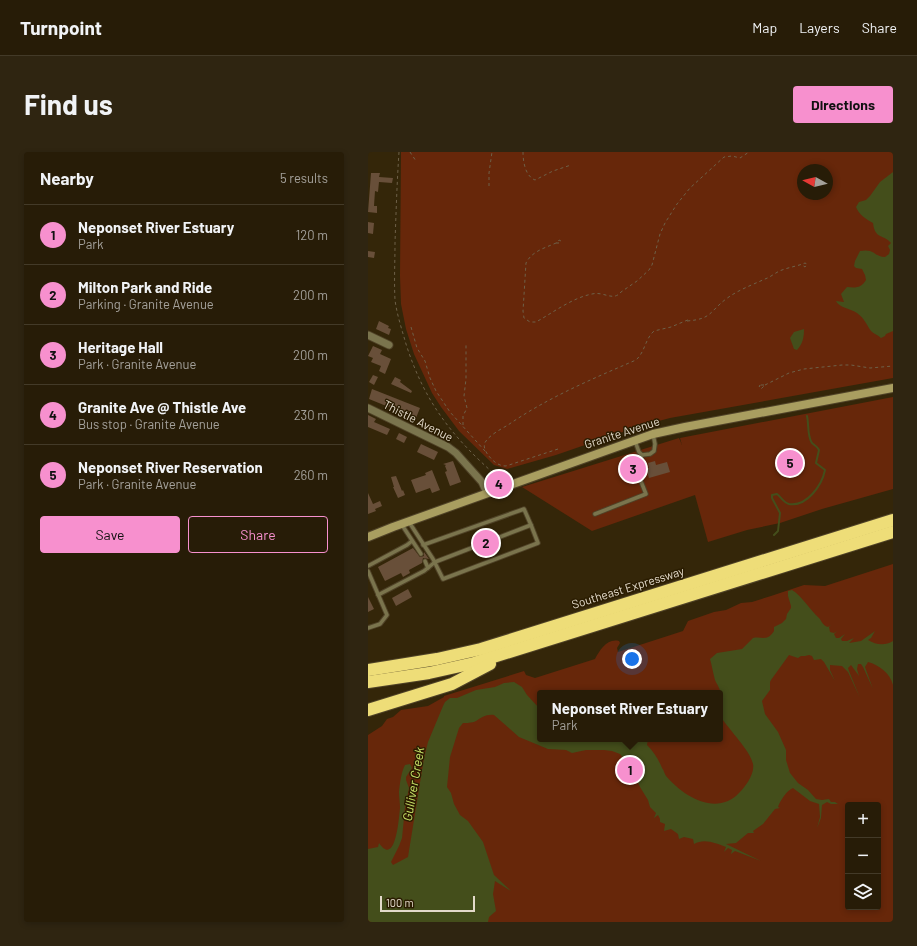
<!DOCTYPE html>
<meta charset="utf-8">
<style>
body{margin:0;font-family:Barlow,sans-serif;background:#2f2511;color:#f1f3f6}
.controls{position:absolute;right:12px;bottom:12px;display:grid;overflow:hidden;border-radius:4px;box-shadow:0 2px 6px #0003}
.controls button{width:36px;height:36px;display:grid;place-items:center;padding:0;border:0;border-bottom:1px solid #433a28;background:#271c07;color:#f1f3f6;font:20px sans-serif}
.compass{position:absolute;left:429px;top:12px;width:36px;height:36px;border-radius:50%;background:#271c07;box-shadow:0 2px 6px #0003;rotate:278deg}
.scale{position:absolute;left:12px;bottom:10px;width:95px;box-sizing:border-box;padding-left:4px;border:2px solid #e3daca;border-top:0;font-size:11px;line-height:14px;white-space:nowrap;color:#e3daca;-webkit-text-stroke:3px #2a1c01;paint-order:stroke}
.you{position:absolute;left:264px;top:507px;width:14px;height:14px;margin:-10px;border:3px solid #fff;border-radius:50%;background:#1a73e8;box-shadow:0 0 0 6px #1a73e833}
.badge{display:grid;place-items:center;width:26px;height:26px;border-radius:50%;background:#f790ce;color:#111;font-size:13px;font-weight:700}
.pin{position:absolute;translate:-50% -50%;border:2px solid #fff;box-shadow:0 1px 4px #0006}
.popup{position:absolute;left:169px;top:538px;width:186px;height:52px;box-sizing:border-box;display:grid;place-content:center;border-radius:4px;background:#271c07;filter:drop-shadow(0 1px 3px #0005);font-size:13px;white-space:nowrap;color:#a4a19b}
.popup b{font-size:15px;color:#f1f3f6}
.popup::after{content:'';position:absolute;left:50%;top:100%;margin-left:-8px;border:8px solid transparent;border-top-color:#271c07}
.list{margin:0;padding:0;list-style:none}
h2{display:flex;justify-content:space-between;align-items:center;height:52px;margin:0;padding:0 16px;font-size:17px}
h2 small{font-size:13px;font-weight:400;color:#a4a19b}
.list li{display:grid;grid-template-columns:26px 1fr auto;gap:12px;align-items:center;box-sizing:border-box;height:60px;padding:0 16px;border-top:1px solid #433a28}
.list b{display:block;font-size:15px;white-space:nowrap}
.list p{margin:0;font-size:13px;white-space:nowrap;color:#a4a19b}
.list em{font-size:13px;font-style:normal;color:#a4a19b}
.actions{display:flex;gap:8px;padding:12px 16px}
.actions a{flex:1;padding:9px 0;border:1px solid #f790ce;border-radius:4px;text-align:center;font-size:14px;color:#f790ce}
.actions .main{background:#f790ce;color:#111}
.icon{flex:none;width:22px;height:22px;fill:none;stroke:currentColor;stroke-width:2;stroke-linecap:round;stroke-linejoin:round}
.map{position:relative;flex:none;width:525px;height:770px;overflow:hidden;border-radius:4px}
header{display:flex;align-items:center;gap:24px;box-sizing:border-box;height:56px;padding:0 20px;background:#271c07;border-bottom:1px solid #433a28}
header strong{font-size:19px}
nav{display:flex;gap:22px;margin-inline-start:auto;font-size:14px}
.intro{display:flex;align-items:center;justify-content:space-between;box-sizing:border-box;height:96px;padding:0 24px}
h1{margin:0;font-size:28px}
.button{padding:10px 18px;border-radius:4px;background:#f790ce;color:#111;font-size:14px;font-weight:700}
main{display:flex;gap:24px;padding:0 24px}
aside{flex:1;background:#271c07;border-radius:4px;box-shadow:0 2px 6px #0003}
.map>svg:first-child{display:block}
.green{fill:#67270a;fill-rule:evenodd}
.water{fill:#444e1b}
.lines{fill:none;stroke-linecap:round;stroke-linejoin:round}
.stream{stroke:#444e1b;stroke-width:2}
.building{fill:#684f39}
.service-casing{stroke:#504328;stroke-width:5.5}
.minor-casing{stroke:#504328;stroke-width:9}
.secondary-casing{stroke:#504328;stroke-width:10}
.motorway-casing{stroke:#504328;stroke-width:14}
.path{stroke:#6e6149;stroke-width:1;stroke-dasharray:3 3;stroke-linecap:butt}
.service{stroke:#7a744d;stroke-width:3.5}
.minor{stroke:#7a744d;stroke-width:7}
.secondary{stroke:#a99e60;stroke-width:8}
.motorway{stroke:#eedd78;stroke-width:12}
.labels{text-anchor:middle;stroke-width:3;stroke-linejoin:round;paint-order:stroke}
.street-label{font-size:12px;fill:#e3daca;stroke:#2a1c01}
.water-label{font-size:13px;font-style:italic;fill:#cbe569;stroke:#2a1c01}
</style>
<header>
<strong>Turnpoint</strong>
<nav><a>Map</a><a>Layers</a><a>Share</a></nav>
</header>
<div class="intro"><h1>Find us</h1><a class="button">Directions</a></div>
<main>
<aside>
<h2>Nearby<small>5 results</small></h2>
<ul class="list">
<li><span class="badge">1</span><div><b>Neponset River Estuary</b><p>Park</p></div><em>120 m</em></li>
<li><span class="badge">2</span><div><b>Milton Park and Ride</b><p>Parking · Granite Avenue</p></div><em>200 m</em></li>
<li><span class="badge">3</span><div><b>Heritage Hall</b><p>Park · Granite Avenue</p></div><em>200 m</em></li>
<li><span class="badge">4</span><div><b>Granite Ave @ Thistle Ave</b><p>Bus stop · Granite Avenue</p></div><em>230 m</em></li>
<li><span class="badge">5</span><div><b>Neponset River Reservation</b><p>Park · Granite Avenue</p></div><em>260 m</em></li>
</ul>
<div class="actions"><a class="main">Save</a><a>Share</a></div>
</aside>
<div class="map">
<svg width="525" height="770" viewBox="0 0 525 770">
<rect width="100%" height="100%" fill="#342609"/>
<g class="green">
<path d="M33,0H525V226L302,266L272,274L188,303L139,317L126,313L91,279L73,255L64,241L46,202L38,177L33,152L32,124ZM435,18H459V42H435Z"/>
<polygon points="525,245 525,337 454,357 412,371 379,378 340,390 327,343 224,379 154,335 311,286 314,293 312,286"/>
<path d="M525,412V770H0V583L14,574L19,567L25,565L33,558L60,554L76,545V544L156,519L158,523L167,526L227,507C232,498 239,486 251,489L252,491L249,496L250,500L315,479L320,469L346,460L358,458L373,451L384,450L403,444L436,433L457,434ZM172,541H352V587H172ZM480,653H510V755H480Z"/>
</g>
<g class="water">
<path d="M525,20V179L518,182L517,184L513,186C510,183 506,182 503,179C498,172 497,167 489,161C483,157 470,155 468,149L476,150L473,142L479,135C488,136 493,136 498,128L497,123L494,117L488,116L486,114L487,109L492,99C507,96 506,105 517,105L521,102L522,98L520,94L523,91C516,82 507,88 505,71C498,67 491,63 488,55L491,50L498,48L502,44L512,30Z"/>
<path d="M436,177C436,185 435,191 429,198L426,197L422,186L426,180Z"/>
<path d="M424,438C434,444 442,458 451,466C454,469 454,473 460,475L463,473L461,475L462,480L466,481L469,479L466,482L468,486H471L477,482L473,487L474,489H479L486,486L481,491L493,489L507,479L503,486L500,488C508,493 517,494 525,489V533C522,521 511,513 500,510L497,515L505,537L495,515L493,512H490L489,517L491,524L483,513L480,516L481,519L492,546L480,520L474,514L462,513V518L467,529L456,510L453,507L446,508L444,504L441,503L437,504H433L430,506L421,503L403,528L402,530V538L394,549L397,562L410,580L418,598V608L422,621L430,631L440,638L448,647L454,648L461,647L463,650H467L470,652H463L459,650L454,653L453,666L449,676L452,665L451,652L442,649L425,636C419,638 412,649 410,655L412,656L407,657L395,672L385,679L386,681H380L368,691L358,692L393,709L367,699L363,702L364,698L360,696L356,700L358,695C348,691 336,686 326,692L325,687L316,685L311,687L310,682L303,677L296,679L297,672L292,670V667L290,663L286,666L288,661L282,655L280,648L272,635L262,614L252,602L244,599L236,598H218L204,601L198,598L180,597L151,585L126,563C118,562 113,566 108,569C104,571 98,571 95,571L91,576L82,605L79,635L83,641L86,652L92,663L100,669L115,690L126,723L143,739L127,729L125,742L128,759L121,765L120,770H0V697L10,695L11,691C28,716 31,664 32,656C32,651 31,645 31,640C32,631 33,621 37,613L42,612L44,616L38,625V628L41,636L37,656L34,686L31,694L23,710L25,713L40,705L56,606L60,590L75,554L77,550L82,546H89L108,538L127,535L136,531L146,530L154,535L159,543L172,557V587H274L277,588L280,587L279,593C285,599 291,608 294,616C296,618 296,621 298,624C315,644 348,665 371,641C377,635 387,622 385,612C382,598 361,578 353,565C351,561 352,555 352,550C352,545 353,540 351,536C350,533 348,531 347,528C345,521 344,514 342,507L349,501L374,497L385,486C394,484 399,490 406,479V475L414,471L418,467L419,462L423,456V454L420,444V439Z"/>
</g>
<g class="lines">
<path class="stream" d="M406,383L410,379L412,361L404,346V343L409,342C413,345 416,351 421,352C439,355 454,333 457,318L448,311L451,298C449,294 446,293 444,291C439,284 441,272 439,264"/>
</g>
<g class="building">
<polygon points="3,21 12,21 11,25 25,26 24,31 11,30 10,40 7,39 6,54 9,54 9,61 0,60"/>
<polygon points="0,70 6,71 5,82 0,81"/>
<polygon points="0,99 7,100 6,106 0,105"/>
<polygon points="11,169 21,174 20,176 23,177 21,183 8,177"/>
<polygon points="5,194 14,198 12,202 23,207 17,222 11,219 13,214 3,210 5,206 0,204"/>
<polygon points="5,223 10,225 6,233 1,230"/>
<polygon points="27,225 33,228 32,230 44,239 43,241 23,232"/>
<polygon points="4,237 52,256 48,266 1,247"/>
<polygon points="0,263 8,267 6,270 22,277 19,283 0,275"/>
<polygon points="31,281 39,285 36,291 28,287"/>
<polygon points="53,292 70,300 66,308 49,300"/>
<polygon points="85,309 93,330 82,334 77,320 79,319 77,314 78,313 75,312"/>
<polygon points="287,309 288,313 299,310 302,320 281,326 278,316 281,316 280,311"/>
<polygon points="64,318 72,338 64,341 62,336 48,341 43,328 58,323 57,321"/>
<polygon points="28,324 34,339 35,338 37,343 30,346 25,335 26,335 23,325"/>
<polygon points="0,341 5,352 12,349 14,354 7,357 8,359 0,362"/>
<polygon points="45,396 52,405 56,404 56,400 61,407 55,406 54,411 41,418 42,421 35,425 33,421 17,429 10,415"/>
<polygon points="40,437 44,445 28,454 24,446"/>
<polygon points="0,445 6,457 0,460"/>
</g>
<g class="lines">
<defs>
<g id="service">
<polyline points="267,289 271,300 274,303 282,302 286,299 287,292 285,282"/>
<polyline points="227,362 278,342 266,312 272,309 274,303"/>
<polyline points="34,373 53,402"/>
<polyline points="55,393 156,357 163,373"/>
<polyline points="57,409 60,416"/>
<polyline points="0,414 39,393 44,389"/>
<polyline points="0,419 19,463 12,472 0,476"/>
<polyline points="10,443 56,419 67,410 163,373 170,391 75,427 65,407 41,370"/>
</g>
<g id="minor">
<polyline points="0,183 21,193"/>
<polyline points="0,256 80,295 88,301 114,330 119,341"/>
</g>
<polyline id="secondary" points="0,385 25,375 285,282 317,275 525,236"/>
<g id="motorway">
<polyline points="0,518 69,507 113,497 525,368"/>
<polyline points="0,530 61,521 106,511 525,380"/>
<polyline points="0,558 84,532 122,512"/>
</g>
</defs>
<use href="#service" class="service-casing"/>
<use href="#minor" class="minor-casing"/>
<use href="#secondary" class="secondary-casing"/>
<use href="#motorway" class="motorway-casing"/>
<g class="path">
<path d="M31,0C29,30 28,61 27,91C27,110 26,129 27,148C29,163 34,178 38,192C57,252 86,287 132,327"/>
<polyline points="42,0 48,9"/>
<path d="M155,0C155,9 157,24 167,28L185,19L203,13"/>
<polyline points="121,34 121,21 124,0"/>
<path d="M188,91H191L193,89L191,88L188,91C177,96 164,99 158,111L155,159L156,166L162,170H168C186,160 204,146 224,142C236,139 245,150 253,140L269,129L281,118L284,113L292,82L297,71L309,52L322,36L356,5L364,4L372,6L381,0"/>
<path d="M319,169C344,167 341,160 358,147C370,138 384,133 397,127C403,125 408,120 414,118C422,115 430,114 437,111L439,112L437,115L434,113"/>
<polyline points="43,175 49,196 57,209 62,226 68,239 82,260 117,299"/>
<polygon points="393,233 397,233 393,237 391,234"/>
<polyline points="397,233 421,221 436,217 474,213 483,213 502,216 525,214"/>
<polyline points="95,273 95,264 99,256 96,244 98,227 98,191"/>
<path d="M190,297L138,314C130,314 125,309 120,303C118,300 114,294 118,289C122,283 133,277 140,273C179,246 224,227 268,208C277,200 277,187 286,179L303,175L322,167"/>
</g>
<use href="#service" class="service"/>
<use href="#minor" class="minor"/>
<use href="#secondary" class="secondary"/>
<use href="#motorway" class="motorway"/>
</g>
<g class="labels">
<g class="street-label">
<text transform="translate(50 269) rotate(27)" y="4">Thistle Avenue</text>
<text transform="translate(254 281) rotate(-18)" y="4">Granite Avenue</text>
<text transform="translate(260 436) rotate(-17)" y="4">Southeast Expressway</text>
</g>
<g class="water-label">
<text transform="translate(45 632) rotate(-80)" y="5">Gulliver Creek</text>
</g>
</g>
</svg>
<div class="controls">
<button>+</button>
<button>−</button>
<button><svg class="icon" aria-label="layers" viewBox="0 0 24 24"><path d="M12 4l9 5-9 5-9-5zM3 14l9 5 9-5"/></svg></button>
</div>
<svg class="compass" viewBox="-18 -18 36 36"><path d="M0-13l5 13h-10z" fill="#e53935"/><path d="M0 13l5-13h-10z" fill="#a4a19b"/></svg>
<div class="scale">100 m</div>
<div class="you"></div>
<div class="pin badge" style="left:262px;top:618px">1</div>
<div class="popup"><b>Neponset River Estuary</b>Park</div>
<div class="pin badge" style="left:118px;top:391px">2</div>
<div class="pin badge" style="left:265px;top:317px">3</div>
<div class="pin badge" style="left:131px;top:332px">4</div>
<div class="pin badge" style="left:422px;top:311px">5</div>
</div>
</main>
